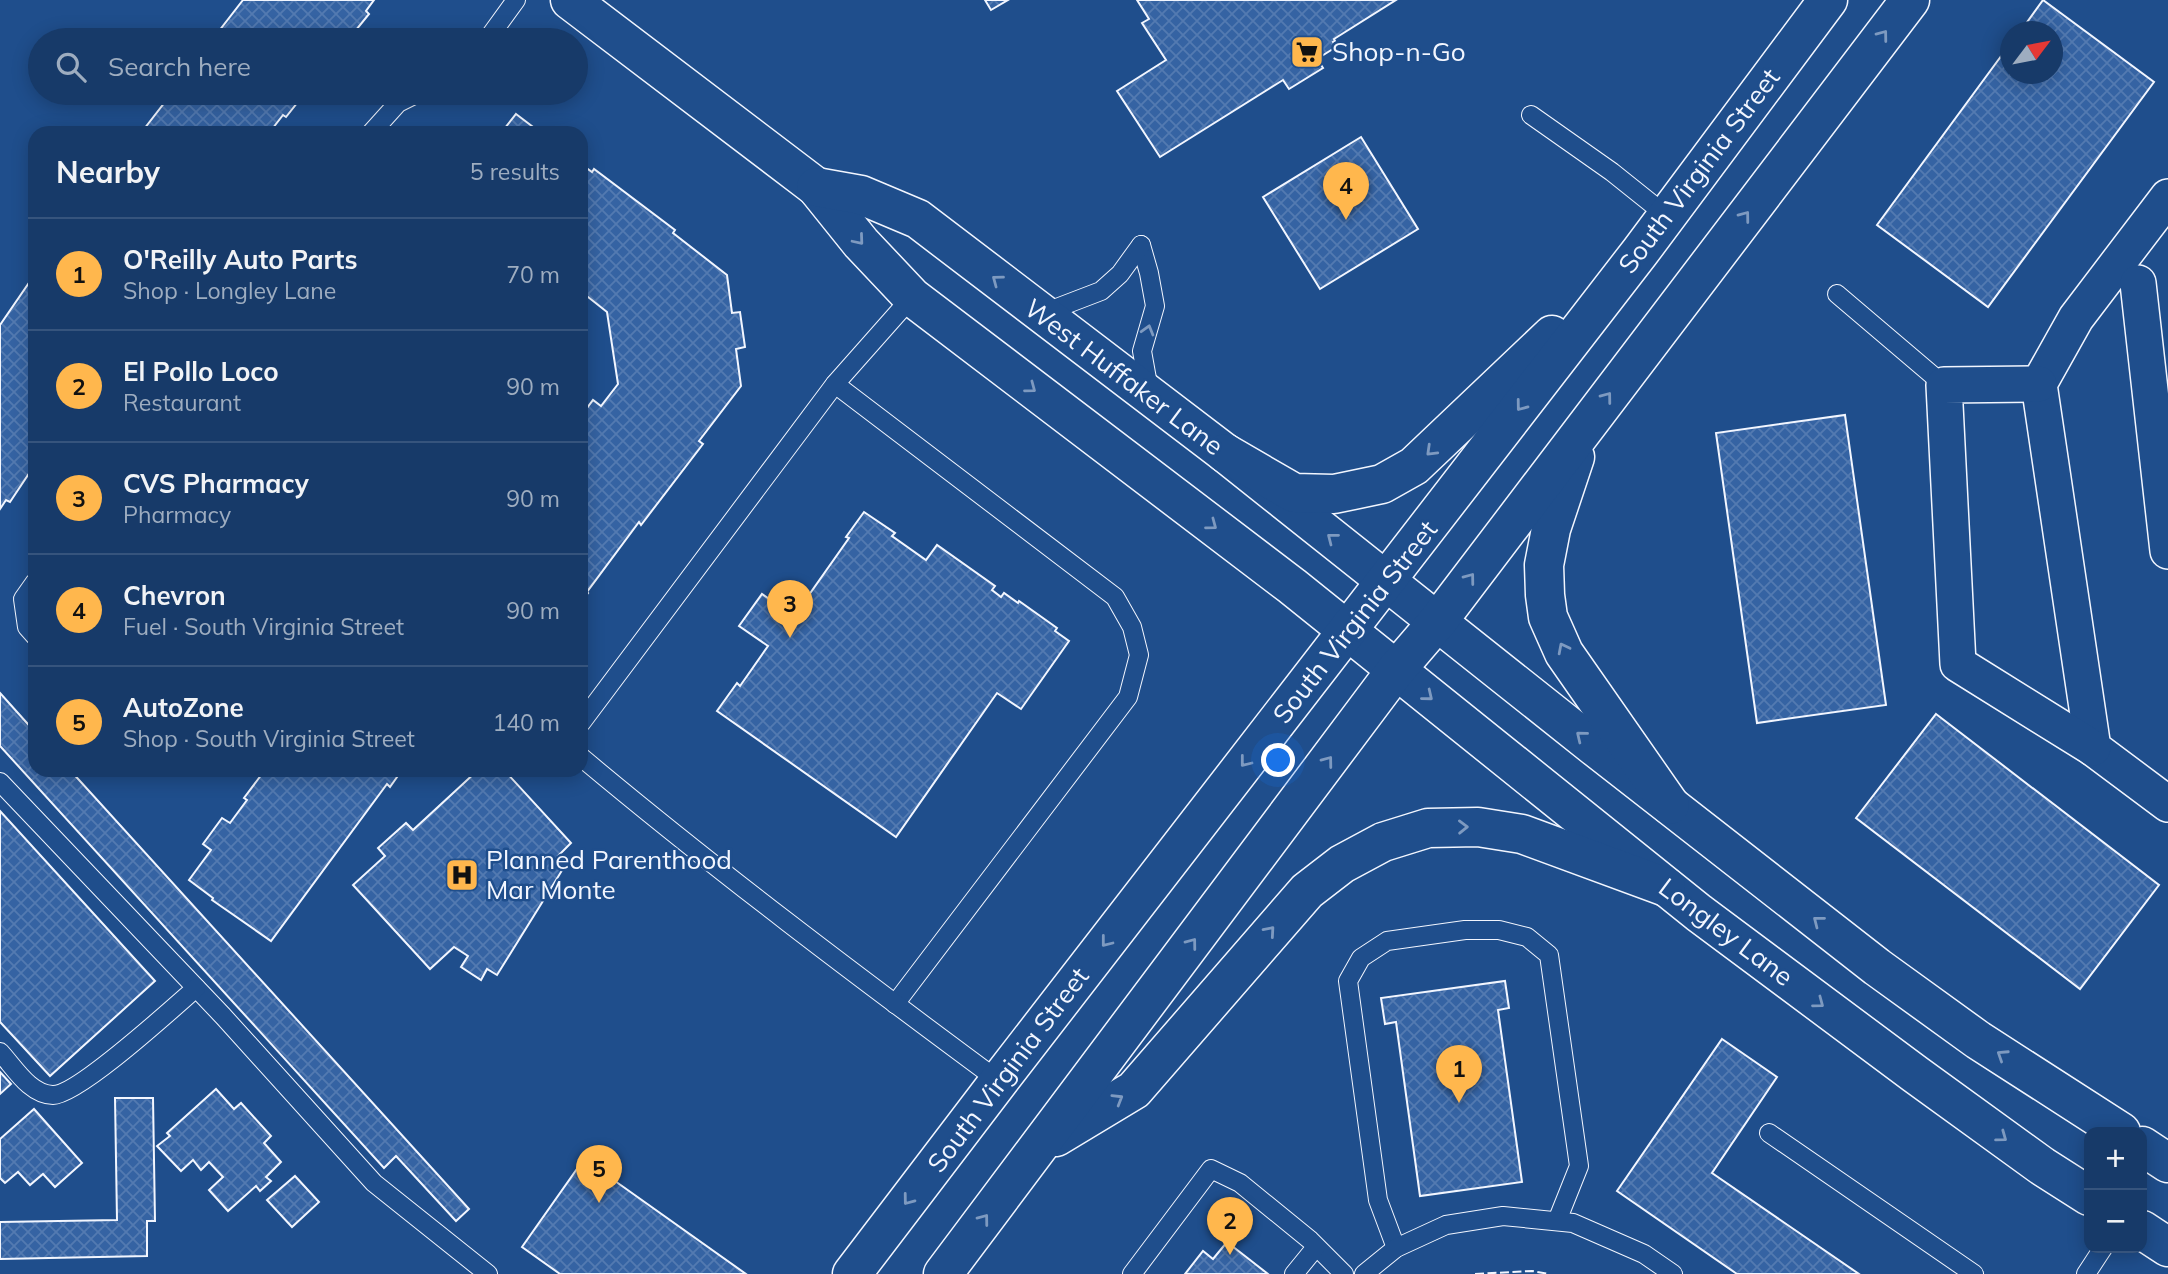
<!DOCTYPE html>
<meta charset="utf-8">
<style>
body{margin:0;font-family:Mulish,sans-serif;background:#20416f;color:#f1f3f6}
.controls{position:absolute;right:21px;bottom:21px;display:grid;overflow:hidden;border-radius:14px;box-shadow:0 4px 18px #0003}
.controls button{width:63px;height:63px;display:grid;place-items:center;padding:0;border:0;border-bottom:2px solid #36547d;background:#173a69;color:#f1f3f6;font:35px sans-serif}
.compass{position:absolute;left:2000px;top:21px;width:63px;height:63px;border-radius:50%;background:#173a69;box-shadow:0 4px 18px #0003;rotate:58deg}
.you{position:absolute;left:1279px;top:761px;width:24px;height:24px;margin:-18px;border:5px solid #fff;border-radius:50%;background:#1a73e8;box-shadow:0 0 0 10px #1a73e833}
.badge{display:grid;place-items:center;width:46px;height:46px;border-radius:50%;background:#ffb74d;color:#111;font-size:23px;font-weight:700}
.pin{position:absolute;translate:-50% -58px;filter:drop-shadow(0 2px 4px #0008)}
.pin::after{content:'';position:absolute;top:37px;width:24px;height:21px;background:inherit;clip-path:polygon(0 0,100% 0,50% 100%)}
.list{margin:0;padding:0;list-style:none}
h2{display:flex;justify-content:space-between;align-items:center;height:91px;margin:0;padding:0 28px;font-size:30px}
h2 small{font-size:23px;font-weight:400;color:#9eadc0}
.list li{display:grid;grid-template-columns:46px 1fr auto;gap:21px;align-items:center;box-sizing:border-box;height:112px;padding:0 28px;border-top:2px solid #36547d}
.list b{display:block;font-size:26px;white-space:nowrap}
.list p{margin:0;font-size:23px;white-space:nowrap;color:#9eadc0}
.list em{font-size:23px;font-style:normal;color:#9eadc0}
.icon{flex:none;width:38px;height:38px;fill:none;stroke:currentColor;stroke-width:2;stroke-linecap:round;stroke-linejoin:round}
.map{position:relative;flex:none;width:2168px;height:1274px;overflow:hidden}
.search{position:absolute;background:#173a69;box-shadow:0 4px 18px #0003;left:28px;top:28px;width:560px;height:77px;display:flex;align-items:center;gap:18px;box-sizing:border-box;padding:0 24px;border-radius:38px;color:#9eadc0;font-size:26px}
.panel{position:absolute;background:#173a69;box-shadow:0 4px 18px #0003;left:28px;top:126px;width:560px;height:651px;border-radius:21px}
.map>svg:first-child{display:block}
.building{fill:url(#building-cross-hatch);stroke:#f2f6ff;stroke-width:2}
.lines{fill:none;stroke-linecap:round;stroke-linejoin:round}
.lane-casing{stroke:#f2f6ff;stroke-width:20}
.street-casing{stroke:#f2f6ff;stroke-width:38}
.secondary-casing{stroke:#f2f6ff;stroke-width:41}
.primary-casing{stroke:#f2f6ff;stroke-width:41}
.lane{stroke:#1f4e8c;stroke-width:18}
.street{stroke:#1f4e8c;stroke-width:35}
.secondary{stroke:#1f4e8c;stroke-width:38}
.primary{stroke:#1f4e8c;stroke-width:38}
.fence{stroke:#f2f6ff;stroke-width:2;stroke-dasharray:9 3.5;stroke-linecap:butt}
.oneway{stroke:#7e9ac0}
.labels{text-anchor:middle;stroke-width:5;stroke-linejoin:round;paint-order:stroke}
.poi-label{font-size:26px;fill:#f2f6ff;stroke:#1f4e8c;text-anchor:start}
.street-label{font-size:26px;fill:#f2f6ff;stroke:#1f4e8c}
</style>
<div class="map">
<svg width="2168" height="1274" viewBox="0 0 2168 1274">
<defs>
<pattern id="building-cross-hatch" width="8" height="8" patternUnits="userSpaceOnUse" patternTransform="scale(1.75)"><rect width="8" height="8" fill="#3563a3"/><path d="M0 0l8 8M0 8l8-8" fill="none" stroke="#537ab1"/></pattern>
</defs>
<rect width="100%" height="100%" fill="#1f4e8c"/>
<g class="building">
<polygon points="243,0 374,0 366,11 369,14 348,40 345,38 343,40 212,40"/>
<polygon points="985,0 1008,0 991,10"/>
<polygon points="1137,0 1396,0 1334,39 1335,41 1333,42 1336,47 1317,59 1323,68 1289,89 1283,80 1160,157 1117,91 1166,60 1142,23 1149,19"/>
<polygon points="2043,0 2154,82 1988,307 1877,225 2010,44 2010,74 2052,74 2052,32 2020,32"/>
<polygon points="172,93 305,93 286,117 283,115 269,133 141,133"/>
<polygon points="516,114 541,133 501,133"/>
<polygon points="1361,137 1418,229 1320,289 1263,197"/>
<polygon points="581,164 592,172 594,169 675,230 673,233 727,275 732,313 740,312 745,347 736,349 741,386 699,441 703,444 641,525 639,522 587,592 588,593 581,602 581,416 593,400 601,406 618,384 607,312 583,293 581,295"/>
<polygon points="35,274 35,476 30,472 10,502 6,500 0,509 0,325"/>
<polygon points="1845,415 1886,705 1757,723 1716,433"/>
<polygon points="864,512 895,533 892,536 926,560 937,545 995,586 992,590 1001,597 1004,593 1018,603 1019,601 1057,628 1055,631 1069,641 1021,709 997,693 896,837 717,711 737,683 740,686 768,646 739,626 762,594 794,616 849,538 846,537"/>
<polygon points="0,693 35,732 35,770 70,770 469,1209 456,1221 396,1156 384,1168 0,746"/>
<polygon points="1936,714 2159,885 2080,989 1856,818"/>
<polygon points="265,770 402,770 390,787 387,784 271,941 212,900 213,898 189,880 211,850 203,844 222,818 230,823 247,800 244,798"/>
<polygon points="478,770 504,770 571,843 558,856 566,864 497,975 487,969 481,980 461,967 468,956 454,947 430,969 353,885 385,856 378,848 406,823 413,830"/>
<polygon points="0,811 155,981 50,1076 0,1022"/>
<polygon points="1505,981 1509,1008 1498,1010 1522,1182 1420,1196 1396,1022 1385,1024 1381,998"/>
<polygon points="1722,1039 1777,1077 1712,1173 1859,1274 1737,1274 1617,1191"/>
<polygon points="0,1072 11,1084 0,1094"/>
<polygon points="216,1089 234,1109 241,1103 271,1136 264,1143 281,1162 266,1177 271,1181 260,1191 256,1186 228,1211 209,1190 223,1177 209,1162 201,1170 193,1160 181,1171 157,1146 170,1136 167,1133"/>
<polygon points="115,1098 153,1098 155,1221 147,1221 147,1256 0,1259 0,1222 117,1220"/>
<polygon points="34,1109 82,1163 55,1187 43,1174 30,1185 18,1172 5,1183 0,1178 0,1139"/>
<polygon points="584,1159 746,1274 560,1274 522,1247"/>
<polygon points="295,1176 319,1202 292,1227 267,1200"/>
<polygon points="1227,1242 1268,1274 1185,1274 1203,1251 1213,1259"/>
</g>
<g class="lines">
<defs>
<g id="lane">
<polyline points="487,40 516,0"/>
<polyline points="1531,115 1612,172 1667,216"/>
<polyline points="371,133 398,103 418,93"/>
<polyline points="1141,245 1149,273 1155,306 1142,351 1149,390"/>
<polyline points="1837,294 1944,385"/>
<polyline points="1041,314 1101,291 1120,274 1141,245"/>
<polyline points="835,384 1115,597 1132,627 1139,655 1128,697 895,1004"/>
<polyline points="35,582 23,599 27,627 35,636"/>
<polyline points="581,723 835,384 912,297"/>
<path d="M581,757C716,870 857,976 999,1081"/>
<polyline points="0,782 223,1016 374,1183 488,1274"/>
<path d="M0,1052C14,1067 30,1095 53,1095C78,1095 173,1008 196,988"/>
<polyline points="1769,1133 1974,1274"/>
<polyline points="1396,1248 1378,1200 1348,981 1361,958 1387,941 1465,930 1499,930 1527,937 1549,955 1579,1166 1557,1221"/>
<polyline points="1132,1274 1211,1169 1240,1183 1310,1240 1344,1274"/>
<polyline points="1294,1274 1316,1247"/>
<polyline points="1364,1274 1396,1248 1446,1225 1503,1216 1573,1223 1644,1254 1673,1274"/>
<polyline points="2086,1274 2103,1248"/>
</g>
<g id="street">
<polyline points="2168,197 2076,318 2039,384 2093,748 2168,804"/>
<polyline points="2138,283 2168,551"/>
<polyline points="2039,384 1944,385 1958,664 2093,748"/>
</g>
<g id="secondary">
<polyline points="570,0 816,187 861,243 912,297 1292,586 1699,913 1915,1074 2042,1166 2089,1196"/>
<polyline points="816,187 861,195 918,219 1225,453 1595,747 1877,967 1978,1040 2121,1132"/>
<polyline points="2142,1146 2168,1163"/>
<polyline points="2142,1230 2168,1247"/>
</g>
<g id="primary">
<polyline points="1225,453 1294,493 1334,494 1382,484 1414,466 1552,335"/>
<polyline points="1575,457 1551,529 1544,565 1545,595 1548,617 1564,653 1670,805"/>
<polyline points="1056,1137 1134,1090 1307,891 1342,864 1383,842 1428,828 1478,827 1522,834 1666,887"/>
<polyline points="852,1274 999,1081 1640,252 1828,0"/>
<polyline points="943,1274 1396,670 1438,621 1910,0"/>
</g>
</defs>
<use href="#lane" class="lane-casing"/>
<use href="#street" class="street-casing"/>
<use href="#secondary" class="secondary-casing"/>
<use href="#primary" class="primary-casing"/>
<use href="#lane" class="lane"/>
<use href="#street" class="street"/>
<use href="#secondary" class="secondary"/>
<use href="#primary" class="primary"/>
<polyline class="fence" points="1475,1274 1532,1271 1549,1274"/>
</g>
<defs><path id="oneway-chevron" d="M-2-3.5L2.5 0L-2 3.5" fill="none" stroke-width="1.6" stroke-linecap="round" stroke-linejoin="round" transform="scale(1.75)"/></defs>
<g class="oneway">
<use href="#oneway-chevron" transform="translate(1883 35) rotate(-53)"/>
<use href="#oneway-chevron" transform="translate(1745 216) rotate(-53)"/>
<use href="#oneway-chevron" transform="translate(859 240) rotate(50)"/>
<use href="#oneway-chevron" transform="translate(997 280) rotate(-143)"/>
<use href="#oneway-chevron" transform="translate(1148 330) rotate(-74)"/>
<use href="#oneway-chevron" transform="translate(1031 388) rotate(37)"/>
<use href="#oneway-chevron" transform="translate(1607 397) rotate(-53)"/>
<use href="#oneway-chevron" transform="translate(1521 406) rotate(127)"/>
<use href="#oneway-chevron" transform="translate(1431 451) rotate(136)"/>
<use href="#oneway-chevron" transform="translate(1212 525) rotate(37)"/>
<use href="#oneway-chevron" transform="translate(1332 538) rotate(-142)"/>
<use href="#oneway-chevron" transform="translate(1470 578) rotate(-53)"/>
<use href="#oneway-chevron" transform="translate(1563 648) rotate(-117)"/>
<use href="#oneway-chevron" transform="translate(1428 696) rotate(39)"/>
<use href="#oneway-chevron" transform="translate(1581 736) rotate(-141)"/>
<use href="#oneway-chevron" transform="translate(1328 761) rotate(-53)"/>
<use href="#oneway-chevron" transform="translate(1245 762) rotate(128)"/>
<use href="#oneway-chevron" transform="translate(1463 827) rotate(-1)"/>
<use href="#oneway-chevron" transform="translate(1818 921) rotate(-142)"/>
<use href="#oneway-chevron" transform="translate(1270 931) rotate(-49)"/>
<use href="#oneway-chevron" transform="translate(1106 942) rotate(128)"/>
<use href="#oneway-chevron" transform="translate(1192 943) rotate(-53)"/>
<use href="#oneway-chevron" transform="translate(1819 1003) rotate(37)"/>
<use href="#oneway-chevron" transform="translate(2002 1055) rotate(-147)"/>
<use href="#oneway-chevron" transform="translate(1118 1099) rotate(-31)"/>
<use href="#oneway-chevron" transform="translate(2002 1137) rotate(36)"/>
<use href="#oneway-chevron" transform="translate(908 1200) rotate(127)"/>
<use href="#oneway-chevron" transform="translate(984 1219) rotate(-53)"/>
</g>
<defs>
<symbol id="supermarket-square" viewBox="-11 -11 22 22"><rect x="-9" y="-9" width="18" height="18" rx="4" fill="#ffb74d" stroke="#1f4e8c"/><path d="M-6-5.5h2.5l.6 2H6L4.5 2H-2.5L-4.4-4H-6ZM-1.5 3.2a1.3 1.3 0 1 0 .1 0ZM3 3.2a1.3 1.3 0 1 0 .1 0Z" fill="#111"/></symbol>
<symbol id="hospital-square" viewBox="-11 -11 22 22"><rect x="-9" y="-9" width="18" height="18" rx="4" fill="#ffb74d" stroke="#1f4e8c"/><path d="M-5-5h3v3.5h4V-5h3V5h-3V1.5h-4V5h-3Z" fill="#111"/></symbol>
</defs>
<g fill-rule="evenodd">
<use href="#supermarket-square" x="1288" y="33" width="38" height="38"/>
<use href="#hospital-square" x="443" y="856" width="38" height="38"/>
</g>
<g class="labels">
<g class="poi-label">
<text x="1332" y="61">Shop-n-Go</text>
<text x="486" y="869">Planned Parenthood<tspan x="486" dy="30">Mar Monte</tspan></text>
</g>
<g class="street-label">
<text transform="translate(1699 171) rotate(-53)" y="9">South Virginia Street</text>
<text transform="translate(1124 377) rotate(37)" y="9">West Huffaker Lane</text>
<text transform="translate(1355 622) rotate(-52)" y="9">South Virginia Street</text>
<text transform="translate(1726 932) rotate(37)" y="9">Longley Lane</text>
<text transform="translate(1008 1070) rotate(-53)" y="9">South Virginia Street</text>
</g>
</g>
</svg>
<div class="controls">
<button>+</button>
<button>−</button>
</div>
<svg class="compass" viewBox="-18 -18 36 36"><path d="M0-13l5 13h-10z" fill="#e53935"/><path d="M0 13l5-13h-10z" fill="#9eadc0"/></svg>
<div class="you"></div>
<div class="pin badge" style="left:1459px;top:1103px">1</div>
<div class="pin badge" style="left:1230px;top:1255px">2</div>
<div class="pin badge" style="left:790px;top:638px">3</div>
<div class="pin badge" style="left:1346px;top:220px">4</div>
<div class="pin badge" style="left:599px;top:1203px">5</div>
<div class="search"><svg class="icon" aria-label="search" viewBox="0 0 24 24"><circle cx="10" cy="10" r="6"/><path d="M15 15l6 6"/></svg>Search here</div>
<section class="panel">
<h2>Nearby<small>5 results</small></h2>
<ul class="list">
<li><span class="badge">1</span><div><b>O'Reilly Auto Parts</b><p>Shop · Longley Lane</p></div><em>70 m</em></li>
<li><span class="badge">2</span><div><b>El Pollo Loco</b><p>Restaurant</p></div><em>90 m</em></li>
<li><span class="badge">3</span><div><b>CVS Pharmacy</b><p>Pharmacy</p></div><em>90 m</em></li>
<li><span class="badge">4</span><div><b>Chevron</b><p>Fuel · South Virginia Street</p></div><em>90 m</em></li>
<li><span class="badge">5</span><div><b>AutoZone</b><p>Shop · South Virginia Street</p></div><em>140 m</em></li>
</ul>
</section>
</div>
